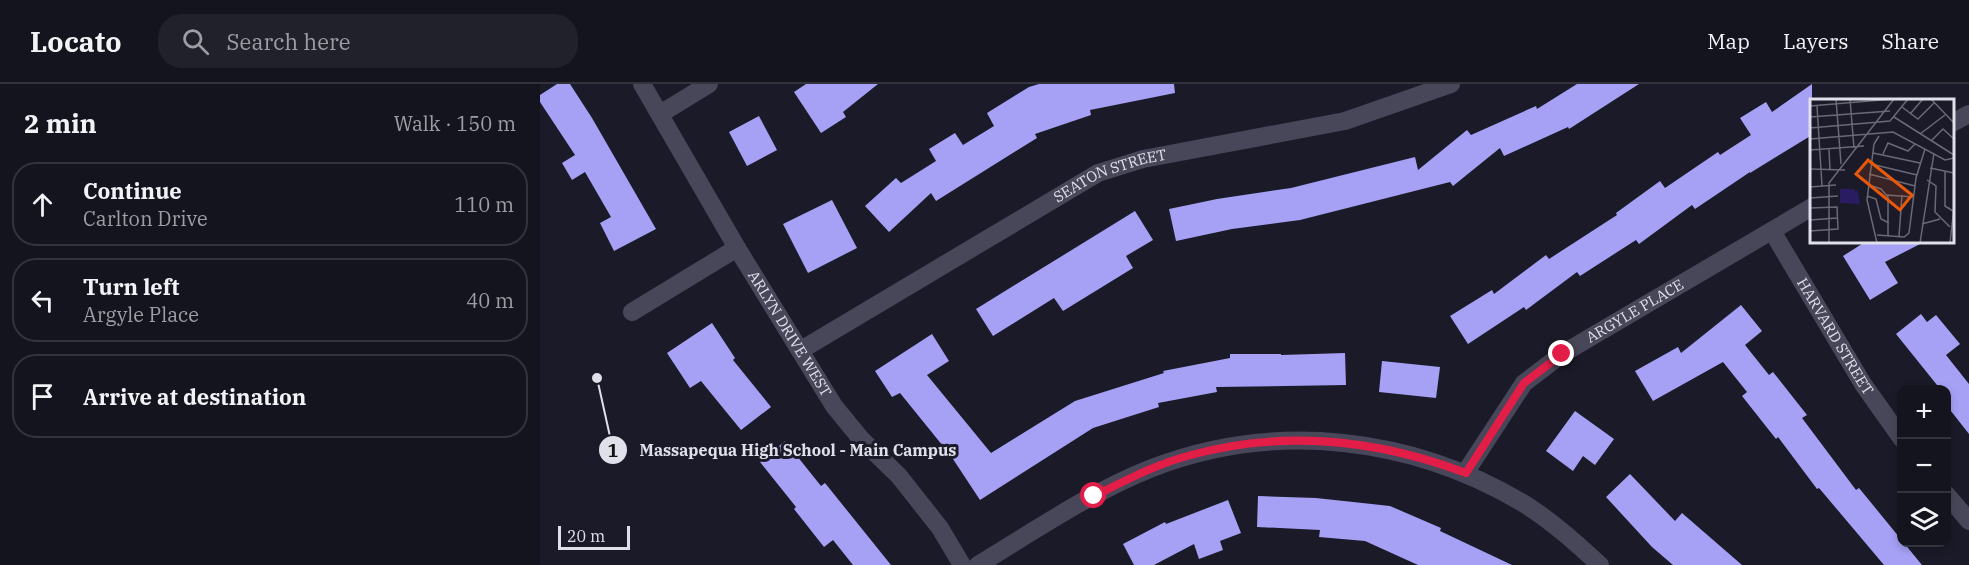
<!DOCTYPE html>
<meta charset="utf-8">
<style>
body{margin:0;font-family:"IBM Plex Serif",serif;background:#21212c;color:#f1f3f6}
.controls{position:absolute;right:18px;bottom:18px;display:grid;overflow:hidden;border-radius:12px;box-shadow:0 3px 9px #0003}
.controls button{width:54px;height:54px;display:grid;place-items:center;padding:0;border:0;border-bottom:2px solid #33333d;background:#14141f;color:#f1f3f6;font:30px sans-serif}
.scale{position:absolute;left:18px;bottom:15px;width:72px;box-sizing:border-box;padding-left:6px;border:3px solid #e0e0eb;border-top:0;font-size:16px;line-height:21px;white-space:nowrap;color:#e0e0eb;-webkit-text-stroke:4px #1a1a29;paint-order:stroke}
.stop{position:absolute;width:18px;height:18px;margin:-14px;border:4px solid #e11d48;border-radius:50%;background:#fff}
.stop.end{background:#e11d48;border-color:#fff;box-shadow:0 2px 6px #0008}
.list{margin:0;padding:0;list-style:none}
h2{display:flex;justify-content:space-between;align-items:center;height:78px;margin:0;padding:0 24px;font-size:26px}
h2 small{font-size:20px;font-weight:400;color:#9d9ea4}
.list li{display:grid;grid-template-columns:39px 1fr auto;gap:18px;align-items:center;box-sizing:border-box;height:84px;margin:0 12px 12px;padding:0 12px;border:2px solid #33333d;border-radius:24px}
.list b{display:block;font-size:22px;white-space:nowrap}
.list p{margin:0;font-size:20px;white-space:nowrap;color:#9d9ea4}
.list em{font-size:20px;font-style:normal;color:#9d9ea4}
.icon{flex:none;width:33px;height:33px;fill:none;stroke:currentColor;stroke-width:2;stroke-linecap:round;stroke-linejoin:round}
.map{position:relative;flex:none;width:1429px;height:481px;overflow:hidden}
header{display:flex;align-items:center;gap:36px;box-sizing:border-box;height:84px;padding:0 30px;background:#14141f;border-bottom:2px solid #33333d}
header strong{font-size:28px}
nav{display:flex;gap:33px;margin-inline-start:auto;font-size:21px}
.search{width:420px;height:54px;background:#21212c;display:flex;align-items:center;gap:15px;box-sizing:border-box;padding:0 21px;border-radius:24px;color:#9d9ea4;font-size:22px}
main{display:flex}
aside{flex:1;background:#14141f}
.map>svg:first-child{display:block}
.building{fill:#a6a1f5}
.lines{fill:none;stroke-linecap:round;stroke-linejoin:round}
.minor{stroke:#474759;stroke-width:18}
.route{stroke:#e11d48;stroke-width:8}
.labels{text-anchor:middle;stroke-width:6;stroke-linejoin:round;paint-order:stroke}
.street-label{font-size:15px;fill:#e0e0eb;stroke:#1a1a29}
.inset-road{fill:none;stroke:#696977;stroke-width:1.5}
.view{fill:#e8590c;fill-opacity:0.15;stroke:#e8590c;stroke-width:3}
.inset-edge{fill:none;stroke:#e0e0eb;stroke-width:3}
.leader{fill:none;stroke:#e0e0eb;stroke-width:2}
.callout-dot{fill:#e0e0eb;stroke:#1a1a29;stroke-width:2}
.mark-label{font-size:18px;text-anchor:middle;font-weight:bold;fill:#111}
.callout-label{font-size:16px;text-anchor:middle;font-weight:bold;fill:#e0e0eb;stroke:#1a1a29;stroke-width:6;stroke-linejoin:round;paint-order:stroke}
</style>
<header>
<strong>Locato</strong>
<div class="search"><svg class="icon" aria-label="search" viewBox="0 0 24 24"><circle cx="10" cy="10" r="6"/><path d="M15 15l6 6"/></svg>Search here</div>
<nav><a>Map</a><a>Layers</a><a>Share</a></nav>
</header>
<main>
<aside>
<h2>2 min<small>Walk · 150 m</small></h2>
<ul class="list">
<li><svg class="icon" aria-label="ahead" viewBox="0 0 24 24"><path d="M12 20V5M6 11l6-6 6 6"/></svg><div><b>Continue</b><p>Carlton Drive</p></div><em>110 m</em></li>
<li><svg class="icon" aria-label="left" viewBox="0 0 24 24"><path d="M17 20v-9H6M10 6l-5 5 5 5"/></svg><div><b>Turn left</b><p>Argyle Place</p></div><em>40 m</em></li>
<li><svg class="icon" aria-label="arrive" viewBox="0 0 24 24"><path d="M6 21V4h12l-3 4 3 4H6"/></svg><div><b>Arrive at destination</b></div></li>
</ul>
</aside>
<div class="map">
<svg width="1429" height="481" viewBox="0 0 1429 481">
<rect width="100%" height="100%" fill="#1a1a29"/>
<g class="building">
<polygon points="17,0 30,0 52,34 116,145 74,167 60,139 71,133 45,88 32,96 22,79 35,71 0,18 0,11"/>
<polygon points="266,0 338,0 303,28 306,33 281,49 254,8"/>
<polygon points="499,0 634,0 635,9 550,26 551,31 495,50 497,54 396,117 391,109 349,148 325,122 356,94 361,99 396,77 389,65 415,49 423,61 454,42 447,29 489,3"/>
<polygon points="1037,0 1099,0 1029,45 1028,43 964,72 960,64 913,102 910,98 760,136 692,145 636,157 629,125 677,115 751,104 875,73 878,86 927,46 931,51 996,22 997,25"/>
<polygon points="1272,0 1272,51 1210,89 1210,88 1155,125 1152,121 1099,160 1096,156 1040,192 1037,188 986,226 984,223 928,260 910,232 952,206 954,210 1006,171 1009,175 1077,131 1076,129 1120,97 1125,104 1178,68 1180,71 1211,51 1200,34 1226,18 1232,28"/>
<polygon points="219,32 237,66 207,82 189,48"/>
<polygon points="292,116 317,164 268,189 243,140"/>
<polygon points="595,127 613,156 586,172 593,184 523,227 514,214 453,252 436,225"/>
<polygon points="1325,158 1384,158 1345,178 1358,199 1330,216 1303,172"/>
<polygon points="1201,221 1222,247 1205,261 1229,291 1233,288 1267,331 1262,334 1316,406 1319,404 1382,481 1344,481 1279,404 1277,405 1238,353 1236,355 1202,312 1207,308 1183,278 1113,317 1095,287 1138,263 1141,269"/>
<polygon points="1381,230 1387,238 1396,231 1420,260 1406,271 1429,300 1429,350 1407,322 1407,306 1401,306 1356,250"/>
<polygon points="172,239 195,274 193,276 231,323 201,346 161,297 150,304 127,269"/>
<polygon points="392,250 409,277 387,291 451,369 535,317 624,289 623,287 690,274 690,270 741,270 741,271 805,269 806,301 676,303 677,308 618,319 619,323 553,344 440,416 411,372 360,309 352,313 335,287"/>
<polygon points="842,277 900,283 896,314 839,308"/>
<polygon points="1035,327 1074,355 1055,381 1043,372 1033,387 1006,367"/>
<polygon points="245,357 281,402 285,399 351,481 313,481 293,456 284,463 254,425 256,423 220,378"/>
<polygon points="1090,390 1135,437 1142,429 1202,481 1133,481 1112,463 1066,413"/>
<polygon points="718,412 776,414 850,422 901,444 900,447 972,481 878,481 825,457 779,453 780,446 717,443"/>
<polygon points="688,416 701,449 680,457 683,466 659,475 654,460 614,481 594,481 583,460 625,438 626,440"/>
</g>
<g class="lines">
<g class="minor">
<path id="s1" d="M102,0L197,164L294,322L321,355L359,392L400,444L422,481"/>
<polyline points="120,30 169,0"/>
<polyline points="1412,39 1429,30"/>
<path id="s2" d="M1232,147L1323,300L1362,355"/>
<polyline points="92,228 197,164"/>
<path id="s3" d="M261,266L558,89L603,75L805,37L911,0"/>
<path id="s4" d="M925,389L984,299L1022,270L1272,123"/>
<polyline points="1406,410 1429,437"/>
<path d="M438,481C494,447 551,408 612,384C736,336 874,353 986,421C1013,438 1037,460 1060,481"/>
</g>
</g>
<g class="lines">
<path class="route" d="M554,412C585,397 616,380 651,371C743,346 836,355 926,389L984,299L1022,270"/>
</g>
<g class="labels">
<g class="street-label">
<text dy="5" stroke="none"><textPath href="#s3" startOffset="356">SEATON STREET</textPath></text>
<text dy="5" stroke="none"><textPath href="#s4" startOffset="240">ARGYLE PLACE</textPath></text>
<text dy="5" stroke="none"><textPath href="#s1" startOffset="290">ARLYN DRIVE WEST</textPath></text>
<text dy="5" stroke="none"><textPath href="#s2" startOffset="123">HARVARD STREET</textPath></text>
</g>
</g>
<g transform="translate(1270 15)">
<rect width="144" height="144" fill="#1a1a29"/>
<path d="M47,89L50,105L30,104V90H44L46,94Z" fill="#2a1c61"/>
<path class="inset-road" d="M26,0L31,65M40,0L44,49M121,0L144,24M0,7L83,0M7,7L12,87M92,8L108,20L124,4M100,15L113,0M0,18L80,12M84,18L144,56M0,29L80,22L98,0M110,35L135,16M0,40L83,33L135,61L144,59M122,41L133,30L144,40M19,50L20,71M0,51L54,47M63,54L110,64M73,55L78,44L98,52L105,45M61,65L107,76M120,69L144,74M0,70L35,71M135,72V107L143,112M59,75L105,87M117,81L126,87L125,113L140,128M59,86L71,90L78,98V137M0,88L26,86M77,96L103,98M57,97L66,100L71,120L79,124M0,99L28,97M0,109L27,108L28,130L0,132M0,121L27,119M112,125L130,120M67,136L94,138L99,134L106,79L115,50M89,137L92,96M19,144V84L84,0M67,144L57,101L64,45L69,37M110,144L124,54M140,144L144,108"/>
<path class="view" d="M58,61L102,96L90,111L46,75Z"/>
<rect width="144" height="144" class="inset-edge"/>
</g>
<path class="leader" d="M57 294L73 366"/>
<g class="callout-dot">
<circle cx="57" cy="294" r="6"/>
<circle cx="73" cy="366" r="15"/>
</g>
<g class="mark-label">
<text x="73" y="373">1</text>
</g>
<g class="callout-label">
<text x="258" y="372">Massapequa High School - Main Campus</text>
</g>
</svg>
<div class="controls">
<button>+</button>
<button>−</button>
<button><svg class="icon" aria-label="layers" viewBox="0 0 24 24"><path d="M12 4l9 5-9 5-9-5zM3 14l9 5 9-5"/></svg></button>
</div>
<div class="scale">20 m</div>
<div class="stop" style="left:554px;top:412px"></div>
<div class="stop end" style="left:1022px;top:270px"></div>
</div>
</main>
